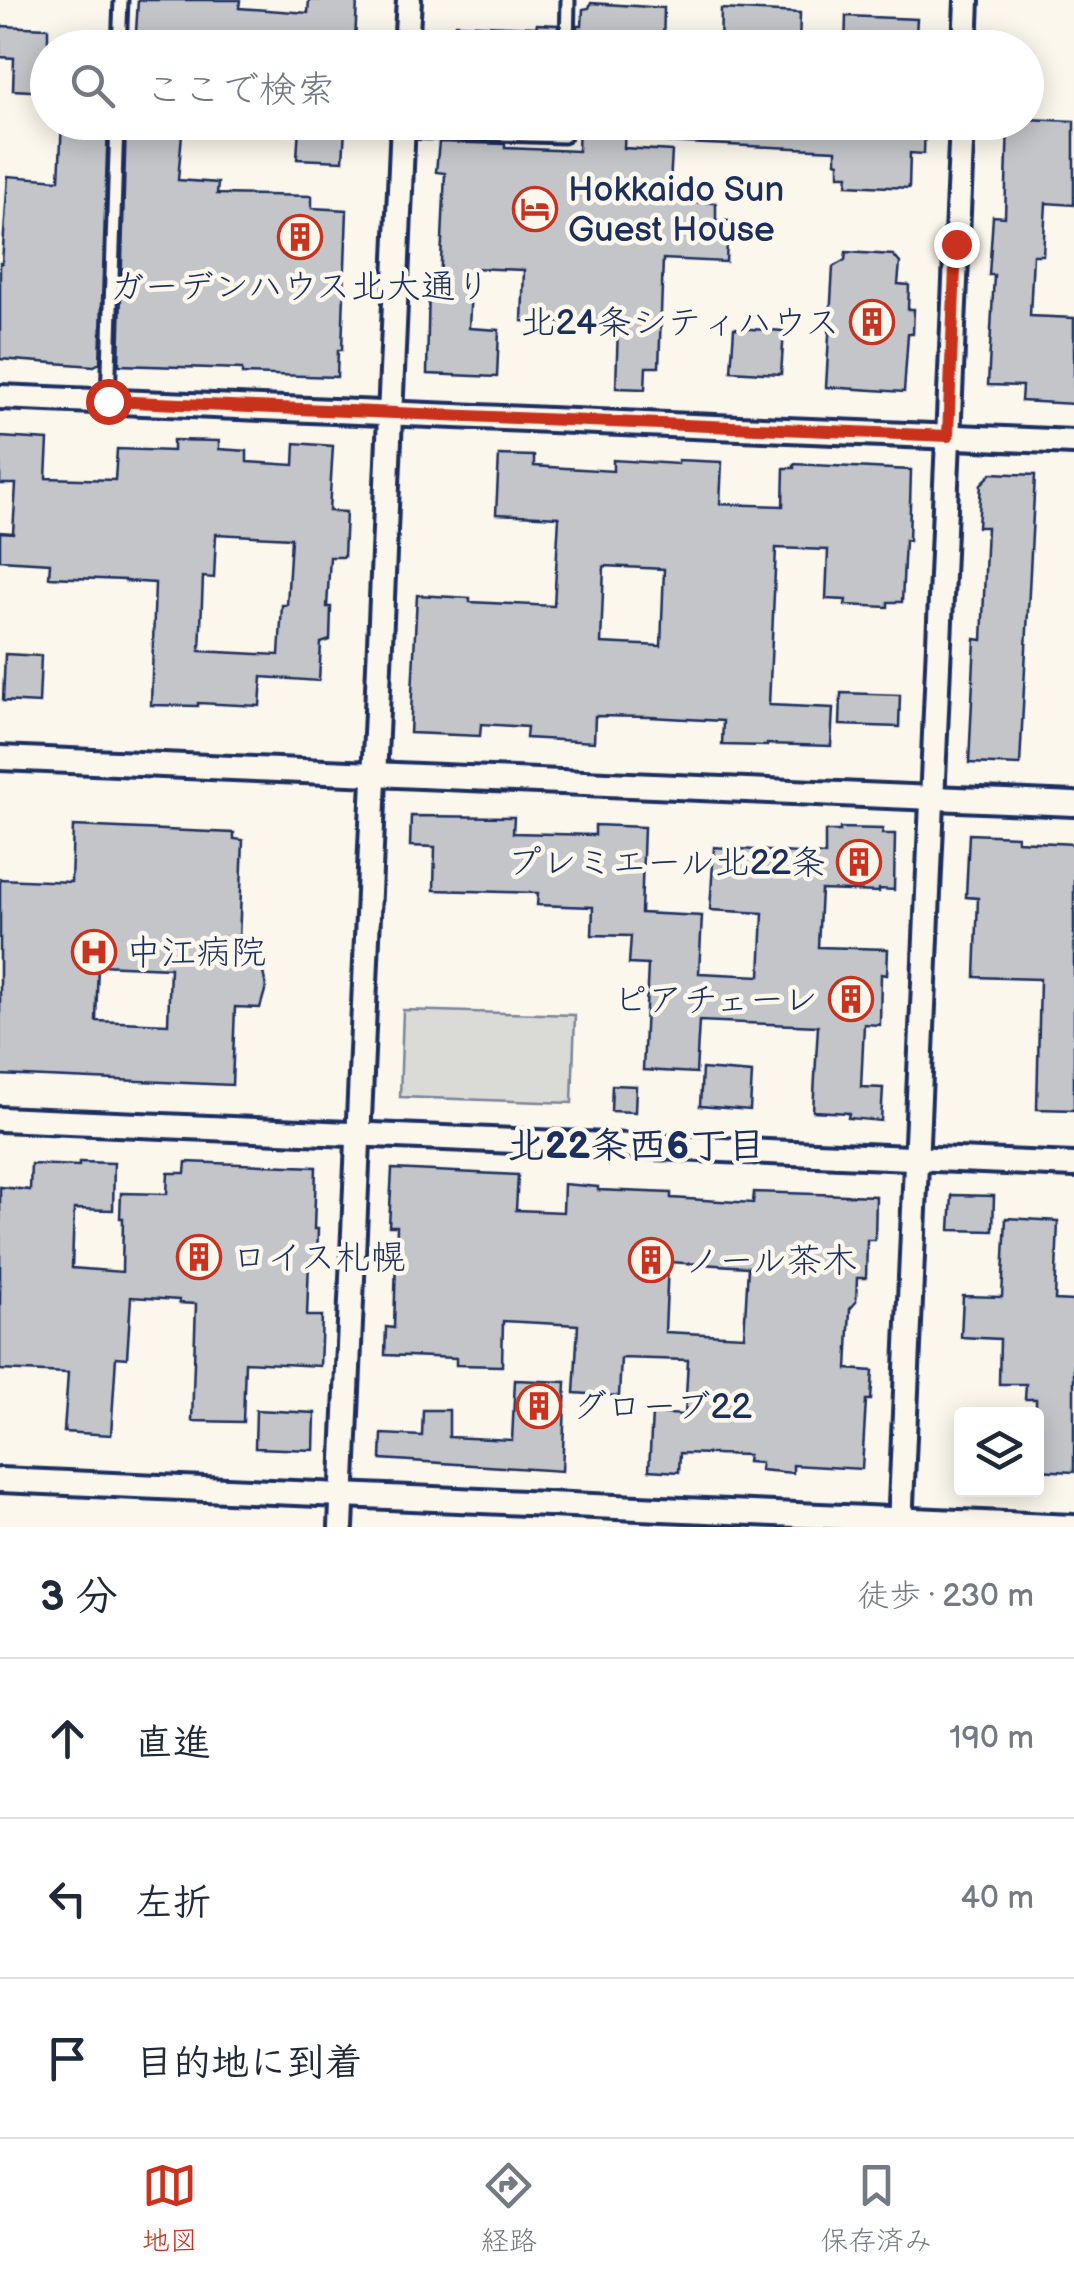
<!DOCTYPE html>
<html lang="ja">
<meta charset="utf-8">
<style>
body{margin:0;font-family:"Balsamiq Sans","Klee One",sans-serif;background:#f2f2f3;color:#1f2937}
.controls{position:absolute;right:30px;bottom:30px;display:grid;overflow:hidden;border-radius:10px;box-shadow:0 5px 25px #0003}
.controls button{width:90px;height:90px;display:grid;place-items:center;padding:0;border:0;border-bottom:2px solid #e0e1e3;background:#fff;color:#1f2937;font:50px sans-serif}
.stop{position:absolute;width:30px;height:30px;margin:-22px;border:8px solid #c8321e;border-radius:50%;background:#fff}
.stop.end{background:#c8321e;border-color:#fff;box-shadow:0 2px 10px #0008}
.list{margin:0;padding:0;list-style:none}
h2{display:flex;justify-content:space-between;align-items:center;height:130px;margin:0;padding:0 40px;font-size:42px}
h2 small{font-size:32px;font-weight:400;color:#747a83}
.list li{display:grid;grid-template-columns:65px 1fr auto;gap:30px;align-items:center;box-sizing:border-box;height:160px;padding:0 40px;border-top:2px solid #e0e1e3}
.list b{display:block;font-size:38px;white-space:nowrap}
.list em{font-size:32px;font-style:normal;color:#747a83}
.icon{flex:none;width:55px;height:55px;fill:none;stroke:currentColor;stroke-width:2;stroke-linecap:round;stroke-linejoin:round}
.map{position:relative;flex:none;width:1074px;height:1527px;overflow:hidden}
.search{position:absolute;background:#fff;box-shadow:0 5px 25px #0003;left:30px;right:30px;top:30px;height:110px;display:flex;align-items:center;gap:25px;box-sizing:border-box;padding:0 35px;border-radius:55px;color:#747a83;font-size:38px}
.sheet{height:610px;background:#fff}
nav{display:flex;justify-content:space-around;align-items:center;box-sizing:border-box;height:140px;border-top:2px solid #e0e1e3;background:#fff;font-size:28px;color:#747a83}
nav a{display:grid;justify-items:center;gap:5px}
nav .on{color:#c8321e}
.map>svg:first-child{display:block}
.green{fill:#dadad7;stroke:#7a849a;stroke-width:2.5}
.building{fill:#c3c5c9;stroke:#1b2f5e;stroke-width:2.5;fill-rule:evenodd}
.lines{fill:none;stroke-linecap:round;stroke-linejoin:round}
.lane-casing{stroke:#1b2f5e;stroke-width:19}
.street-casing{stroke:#1b2f5e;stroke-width:30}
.lane{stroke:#fbf7ec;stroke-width:11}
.street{stroke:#fbf7ec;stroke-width:22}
.route{stroke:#c8321e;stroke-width:12}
.labels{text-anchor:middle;stroke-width:9;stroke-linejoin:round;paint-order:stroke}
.poi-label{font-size:35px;fill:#1b2f5e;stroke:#fbf7ec;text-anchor:start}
.neighbourhood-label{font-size:38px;font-weight:bold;fill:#1b2f5e;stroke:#fbf7ec}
</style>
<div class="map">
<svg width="1074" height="1527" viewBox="0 0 1074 1527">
<rect width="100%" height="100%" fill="#fbf7ec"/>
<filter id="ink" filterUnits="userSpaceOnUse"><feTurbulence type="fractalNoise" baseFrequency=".01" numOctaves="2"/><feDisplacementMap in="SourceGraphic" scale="20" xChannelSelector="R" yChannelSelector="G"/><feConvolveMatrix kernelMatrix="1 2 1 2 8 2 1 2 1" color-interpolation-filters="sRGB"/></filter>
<g filter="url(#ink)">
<polygon class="green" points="403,1010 575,1015 572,1103 400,1097"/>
<g class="building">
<polygon points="138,0 240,0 239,8 308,13 309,0 357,0 355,43 298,40 298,48 135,48"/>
<polygon points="591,3 664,8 663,48 576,48 577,26 582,26 583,9 589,8"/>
<polygon points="721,9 800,13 799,48 720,48"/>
<polygon points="846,16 917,19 915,48 845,48"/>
<polygon points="456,24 536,27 537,24 558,25 558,48 455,48"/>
<polygon points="0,26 48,28 48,92 13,90 14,58 0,57"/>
<polygon points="1026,119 1074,121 1074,205 1046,203 1043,255 1033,255 1030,316 1074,318 1074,404 1021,401 1022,386 988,385 994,275 989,275 993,216 1005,217 1008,122 1026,122"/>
<polygon points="62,122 108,122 100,363 94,366 0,359 0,263 2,263 8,176 59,180"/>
<polygon points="126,122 183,122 178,180 218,183 217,194 312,196 312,208 347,210 342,350 338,350 337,377 242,374 242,369 119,365"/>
<polygon points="579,122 625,122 624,148 672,151 669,201 716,203 716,220 728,221 726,262 663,259 659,367 646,367 645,389 616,388 618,325 522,321 524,270 472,268 469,328 499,330 497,377 427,374 429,283 440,284 445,173 436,172 439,142 505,144 505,148 578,151"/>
<polygon points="666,122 925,122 924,154 910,153 909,188 847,185 848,175 839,175 839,163 836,162 836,150 666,142"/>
<polygon points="299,126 345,129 343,161 297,159"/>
<polygon points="846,252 893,255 900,263 898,284 909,285 908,309 914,309 913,334 908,334 904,392 826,387 833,267 845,260"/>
<polygon points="734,328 784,331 781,374 731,371"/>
<path d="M0,437L48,440L46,478L115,480L117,449L173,451V440L219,441V449L247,451V462L294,465L295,443L333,446L329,511L346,512L344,557H330L327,607H331L330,640L321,643L319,681L262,677L260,706L198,703V706L151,705L155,583L125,581V580L49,577L50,563L0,560V532L13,533L16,484H0ZM216,534L291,538L287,605H282L279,655L200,651L203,577L214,578Z"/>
<path d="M499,455L534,456V466L613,471V460L678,464V460L722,462L720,504L783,506L784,468H794V464L911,470L909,541L905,540L902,602H888V607L845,605L846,600L826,599L828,550L776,548L769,705L833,708L831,746L767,744V746L722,745L723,721L650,717L595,716L594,742L526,738L527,727L481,724L480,736L410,733L417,595L470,598V602L554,606L559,517L496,514ZM604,566L664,569L661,646L601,643Z"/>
<polygon points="992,473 1035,475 1020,765 969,763 975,639 982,640 987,527 978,527 981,484"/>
<polygon points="5,654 41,656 39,703 3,701"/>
<polygon points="841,693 900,695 899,727 840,725"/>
<polygon points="411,816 514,817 513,833 595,835 595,825 644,827 641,913 702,916 699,973 760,976 763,913 710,910 714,847 825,855 825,831 840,831 840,828 883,829 882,834 895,834 894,890 879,889 879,892 821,890 818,947 888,949 887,975 881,974 880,1025 864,1024 861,1087 883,1088 881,1121 848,1118 849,1113 813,1111 818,1026 699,1021 696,1073 643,1070 648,965 629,964 631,936 592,935 593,907 537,905 538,893 434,890 435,847 410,846"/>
<path d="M73,826L234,833V839L243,840L238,966L262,967L266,987L260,1008L235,1007L232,1085L0,1075V879L71,882ZM98,965L170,968L168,1024L96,1021Z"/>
<polygon points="969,834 1017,836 1017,841 1074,844 1074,1110 1037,1109 1040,979 975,977 978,898 966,897"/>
<polygon points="702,1069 752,1073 750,1110 700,1106"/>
<polygon points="612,1085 636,1086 635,1112 611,1111"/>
<polygon points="79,1162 114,1163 113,1210 74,1209 72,1268 122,1272 123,1218 120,1218 121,1193 167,1194 168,1173 185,1173 186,1162 316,1167 314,1229 318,1229 317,1261 309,1261 307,1316 322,1316 320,1366 245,1362 243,1422 192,1421 196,1304 179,1303 179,1300 131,1297 127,1358 116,1357 111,1435 64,1432 68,1373 0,1370 0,1187 30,1190 31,1164 79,1166"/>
<path d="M392,1169L518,1175L516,1210L563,1212L564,1184L598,1187V1190L671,1193V1198L753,1203L754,1192L876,1196L875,1240H867L866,1278H857L856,1302L850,1309L847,1369L873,1371L871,1400H866L862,1469L793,1465V1473L760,1470L761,1463L747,1462L748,1455L680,1453L679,1472L649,1470L652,1413L685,1415L688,1360L621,1358L619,1396L574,1393L578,1325L503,1321L502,1366L456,1365V1358L385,1355L386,1327L394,1328L397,1226H389ZM668,1262L748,1267L744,1336L665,1332Z"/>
<polygon points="952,1195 994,1196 993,1231 950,1230"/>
<polygon points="1006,1218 1058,1221 1055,1300 1074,1301 1074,1472 1036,1470 1036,1399 1025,1399 1026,1384 999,1384 1000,1339 961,1337 963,1296 1002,1297"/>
<polygon points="515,1380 566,1382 562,1471 381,1459 382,1434 422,1436 423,1410 449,1410 449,1437 512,1440"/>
<polygon points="256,1410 315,1413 314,1450 255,1448"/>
</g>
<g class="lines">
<defs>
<g id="lane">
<polyline points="119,48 121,0"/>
<polyline points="567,48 568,0"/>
<polyline points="403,131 564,136 565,122"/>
<polyline points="108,401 117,122"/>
</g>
<g id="street">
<polyline points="406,48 409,0"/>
<polyline points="965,48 967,0"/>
<polyline points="0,397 1074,442"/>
<polyline points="0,758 1074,804"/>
<polyline points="0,1119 1074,1165"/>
<polyline points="0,1480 1073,1527"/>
<polyline points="341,1527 403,122"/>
<polyline points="900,1527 962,122"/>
</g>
</defs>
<use href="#lane" class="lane-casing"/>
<use href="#street" class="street-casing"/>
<use href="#lane" class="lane"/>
<use href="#street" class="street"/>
</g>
</g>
<g class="lines" filter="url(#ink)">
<polyline class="route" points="108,401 948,436 956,244"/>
</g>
<defs>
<symbol id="hotel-ring" viewBox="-11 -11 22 22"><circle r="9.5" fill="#fbf7ec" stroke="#c8321e" stroke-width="1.5"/><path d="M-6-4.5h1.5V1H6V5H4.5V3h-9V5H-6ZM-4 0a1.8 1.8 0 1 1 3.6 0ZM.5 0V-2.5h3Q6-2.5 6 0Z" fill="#c8321e"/></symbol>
<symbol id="building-ring" viewBox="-11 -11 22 22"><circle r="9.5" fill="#fbf7ec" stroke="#c8321e" stroke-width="1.5"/><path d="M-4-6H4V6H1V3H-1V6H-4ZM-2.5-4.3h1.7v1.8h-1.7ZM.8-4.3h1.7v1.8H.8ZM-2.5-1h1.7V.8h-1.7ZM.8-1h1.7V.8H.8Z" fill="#c8321e"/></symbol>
<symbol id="hospital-ring" viewBox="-11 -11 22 22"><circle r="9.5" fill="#fbf7ec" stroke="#c8321e" stroke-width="1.5"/><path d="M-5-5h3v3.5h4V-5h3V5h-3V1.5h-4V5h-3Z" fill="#c8321e"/></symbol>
</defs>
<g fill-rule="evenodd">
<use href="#hotel-ring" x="510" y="184" width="50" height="50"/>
<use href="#building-ring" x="275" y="212" width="50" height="50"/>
<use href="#building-ring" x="847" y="297" width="50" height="50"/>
<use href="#building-ring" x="834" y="837" width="50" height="50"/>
<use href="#hospital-ring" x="69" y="927" width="50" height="50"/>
<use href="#building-ring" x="826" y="974" width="50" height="50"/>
<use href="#building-ring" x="174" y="1232" width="50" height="50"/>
<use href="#building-ring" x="626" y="1235" width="50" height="50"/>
<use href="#building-ring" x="514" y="1381" width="50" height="50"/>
</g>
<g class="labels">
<g class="poi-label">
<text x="568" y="201">Hokkaido Sun<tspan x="568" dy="40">Guest House</tspan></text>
<text x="300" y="298" text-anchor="middle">ガーデンハウス北大通り</text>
<text x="840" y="334" text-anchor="end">北24条シティハウス</text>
<text x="826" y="874" text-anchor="end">プレミエール北22条</text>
<text x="126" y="964">中江病院</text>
<text x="818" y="1011" text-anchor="end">ピアチェーレ</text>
<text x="232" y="1269">ロイス札幌</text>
<text x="684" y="1272">ノール茶木</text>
<text x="572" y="1418">グローブ22</text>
</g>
<g class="neighbourhood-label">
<text x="636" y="1158">北22条西6丁目</text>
</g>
</g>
</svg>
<div class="controls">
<button><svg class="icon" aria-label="layers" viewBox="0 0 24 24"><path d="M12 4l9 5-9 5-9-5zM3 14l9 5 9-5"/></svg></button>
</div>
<div class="stop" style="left:108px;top:401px"></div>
<div class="stop end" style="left:956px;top:244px"></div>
<div class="search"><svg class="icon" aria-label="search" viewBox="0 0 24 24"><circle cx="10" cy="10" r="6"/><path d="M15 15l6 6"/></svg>ここで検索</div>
</div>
<section class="sheet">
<h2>3 分<small>徒歩 · 230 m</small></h2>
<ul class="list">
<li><svg class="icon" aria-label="ahead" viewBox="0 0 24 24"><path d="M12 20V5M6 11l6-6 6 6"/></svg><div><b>直進</b></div><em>190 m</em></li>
<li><svg class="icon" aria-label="left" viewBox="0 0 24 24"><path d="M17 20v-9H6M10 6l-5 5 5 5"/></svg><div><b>左折</b></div><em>40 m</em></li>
<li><svg class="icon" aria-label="arrive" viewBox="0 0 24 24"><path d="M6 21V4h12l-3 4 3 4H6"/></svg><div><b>目的地に到着</b></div></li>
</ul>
</section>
<nav>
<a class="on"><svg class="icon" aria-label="map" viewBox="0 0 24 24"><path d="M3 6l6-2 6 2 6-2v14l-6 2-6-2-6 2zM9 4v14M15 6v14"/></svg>地図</a>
<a><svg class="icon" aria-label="directions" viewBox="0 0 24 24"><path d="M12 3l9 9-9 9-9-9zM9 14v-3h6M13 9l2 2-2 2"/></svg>経路</a>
<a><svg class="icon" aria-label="saved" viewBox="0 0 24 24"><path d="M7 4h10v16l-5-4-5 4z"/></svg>保存済み</a>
</nav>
